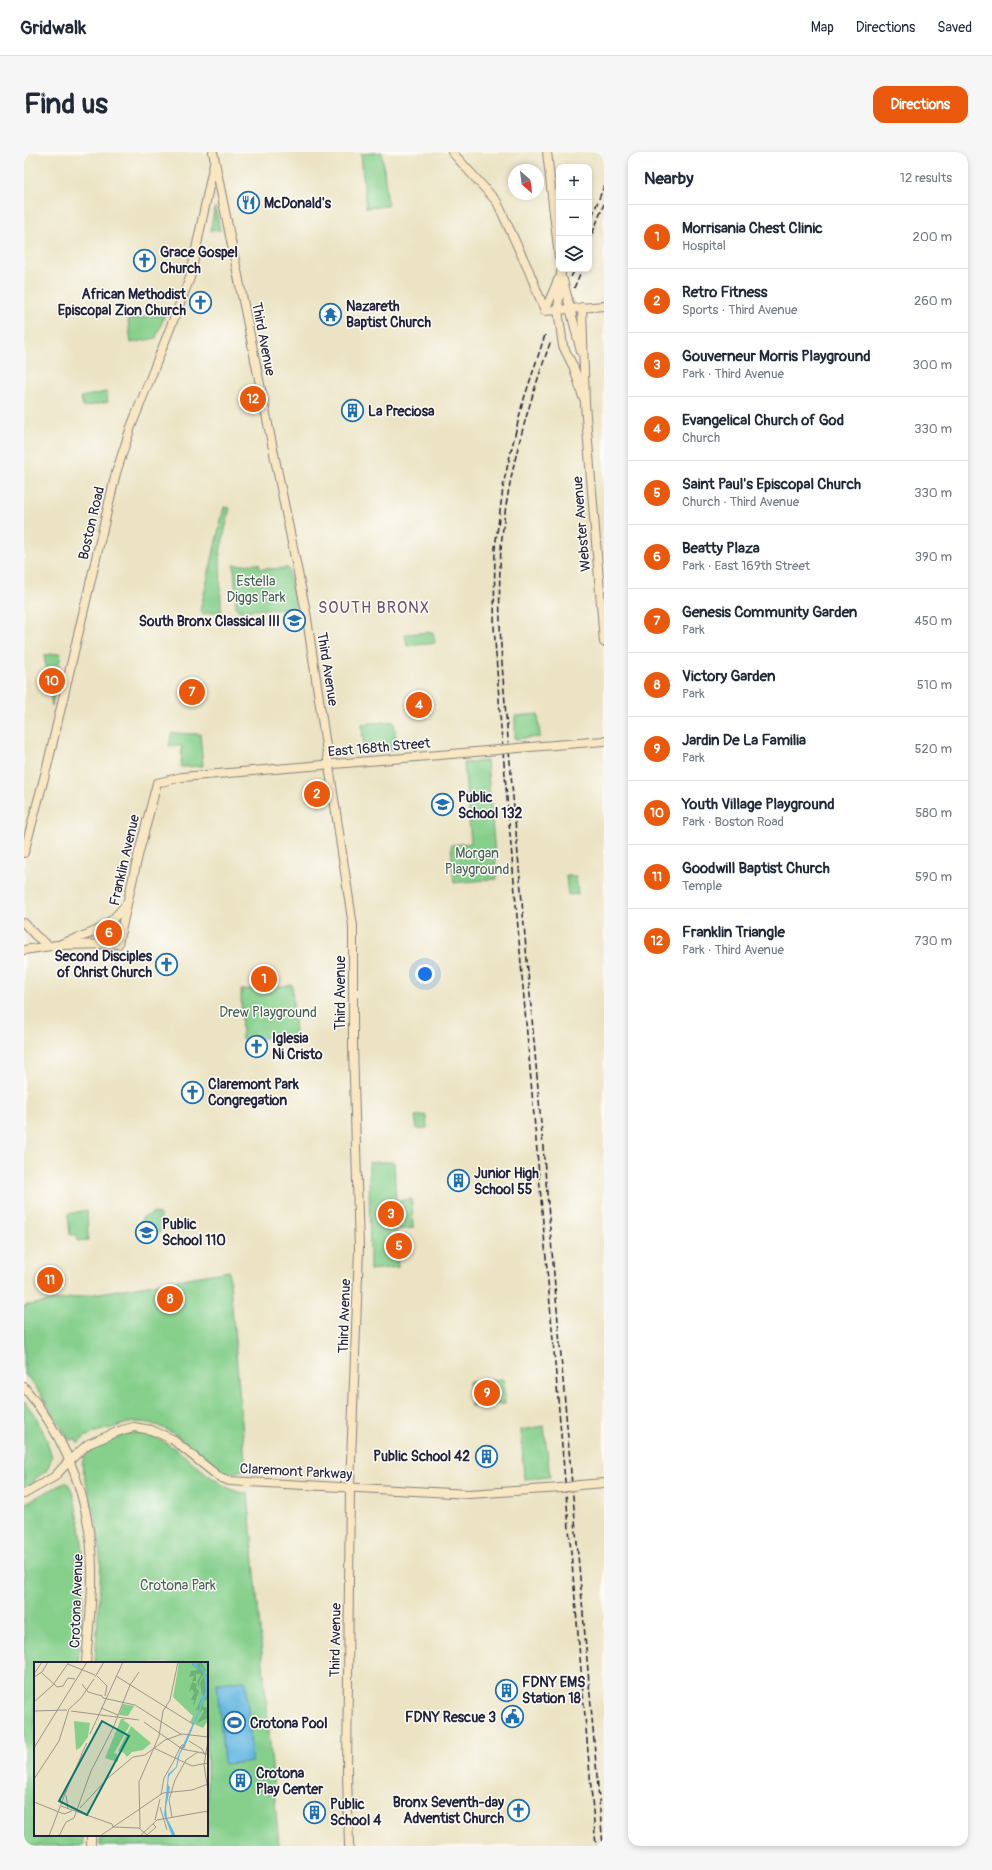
<!DOCTYPE html>
<meta charset="utf-8">
<style>
body{margin:0;font-family:Pangolin,sans-serif;background:#f6f6f7;color:#1f2937}
.controls{position:absolute;right:12px;top:12px;display:grid;overflow:hidden;border-radius:8px;box-shadow:0 2px 6px #0003}
.controls button{width:36px;height:36px;display:grid;place-items:center;padding:0;border:0;border-bottom:1px solid #e0e1e3;background:#fff;color:#1f2937;font:20px sans-serif}
.compass{position:absolute;left:484px;top:12px;width:36px;height:36px;border-radius:50%;background:#fff;box-shadow:0 2px 6px #0003;rotate:152deg}
.you{position:absolute;left:401px;top:822px;width:14px;height:14px;margin:-10px;border:3px solid #fff;border-radius:50%;background:#1a73e8;box-shadow:0 0 0 6px #1a73e833}
.badge{display:grid;place-items:center;width:26px;height:26px;border-radius:50%;background:#ea580c;color:#fff;font-size:13px;font-weight:700}
.pin{position:absolute;translate:-50% -50%;border:2px solid #fff;box-shadow:0 1px 4px #0006}
.list{margin:0;padding:0;list-style:none}
h2{display:flex;justify-content:space-between;align-items:center;height:52px;margin:0;padding:0 16px;font-size:17px}
h2 small{font-size:13px;font-weight:400;color:#747a83}
.list li{display:grid;grid-template-columns:26px 1fr auto;gap:12px;align-items:center;box-sizing:border-box;height:64px;padding:0 16px;border-top:1px solid #e0e1e3}
.list b{display:block;font-size:15px;white-space:nowrap}
.list p{margin:0;font-size:13px;white-space:nowrap;color:#747a83}
.list em{font-size:13px;font-style:normal;color:#747a83}
.icon{flex:none;width:22px;height:22px;fill:none;stroke:currentColor;stroke-width:2;stroke-linecap:round;stroke-linejoin:round}
.map{position:relative;flex:none;width:580px;height:1694px;overflow:hidden;border-radius:12px}
header{display:flex;align-items:center;gap:24px;box-sizing:border-box;height:56px;padding:0 20px;background:#fff;border-bottom:1px solid #e0e1e3}
header strong{font-size:19px}
nav{display:flex;gap:22px;margin-inline-start:auto;font-size:14px}
.intro{display:flex;align-items:center;justify-content:space-between;box-sizing:border-box;height:96px;padding:0 24px}
h1{margin:0;font-size:28px}
.button{padding:10px 18px;border-radius:12px;background:#ea580c;color:#fff;font-size:14px;font-weight:700}
main{display:flex;gap:24px;padding:0 24px}
aside{flex:1;background:#fff;border-radius:12px;box-shadow:0 2px 6px #0003}
.map>svg:first-child{display:block}
.green{fill:#85cf8b;stroke:#547863}
.water{fill:#66b8e1;stroke:#446d8e}
.lines{fill:none;stroke-linecap:round;stroke-linejoin:round}
.secondary-casing{stroke:#86827f;stroke-width:10}
.secondary{stroke:#f9e7c3;stroke-width:8}
.rail{stroke:#22223b;stroke-width:1.5;stroke-dasharray:6 3;stroke-linecap:butt}
.secondary-bridge-casing{stroke:#86827f;stroke-width:10;stroke-linecap:butt}
.secondary-bridge{stroke:#f9e7c3;stroke-width:8}
.labels{text-anchor:middle;stroke-width:3;stroke-linejoin:round;paint-order:stroke}
.poi-label{font-size:14px;font-weight:bold;fill:#22223b;stroke:#fdfcf7;text-anchor:start}
.street-label{font-size:14px;fill:#22223b;stroke:#fdfcf7}
.park-label{font-size:14px;fill:#455f57;stroke:#fdfcf7}
.quarter-label{font-size:16px;letter-spacing:1px;fill:#68526b;stroke:#fdfcf7}
.inset-road{fill:none;stroke:#9b968d;stroke-width:1}
.view{fill:#0f766e;fill-opacity:0.15;stroke:#0f766e;stroke-width:2}
.inset-edge{fill:none;stroke:#22223b;stroke-width:2}
</style>
<header>
<strong>Gridwalk</strong>
<nav><a>Map</a><a>Directions</a><a>Saved</a></nav>
</header>
<div class="intro"><h1>Find us</h1><a class="button">Directions</a></div>
<main>
<div class="map">
<svg width="580" height="1694" viewBox="0 0 580 1694">
<rect width="100%" height="100%" fill="#fdfcf7"/>
<filter id="ink" filterUnits="userSpaceOnUse"><feTurbulence type="fractalNoise" baseFrequency=".025" numOctaves="2"/><feDisplacementMap in="SourceGraphic" scale="8" xChannelSelector="R" yChannelSelector="G"/><feConvolveMatrix kernelMatrix="1 2 1 2 8 2 1 2 1" color-interpolation-filters="sRGB"/></filter>
<filter id="wash" filterUnits="userSpaceOnUse"><feTurbulence type="fractalNoise" baseFrequency=".012" numOctaves="4" result="noise"/><feDisplacementMap in="SourceGraphic" scale="16" xChannelSelector="R" yChannelSelector="G"/><feGaussianBlur stdDeviation="0.9" result="paint"/><feColorMatrix in="noise" values="0 0 0 0 0 0 0 0 0 0 0 0 0 0 0 0 0 1.4 0 .05"/><feComposite in="paint" operator="in"/></filter>
<g filter="url(#wash)">
<rect width="100%" height="100%" fill="#ebe3c3"/>
<g class="green">
<polygon points="358,0 364,54 342,56 337,2"/>
<polygon points="191,55 196,78 186,79"/>
<polygon points="141,162 132,186 107,191 104,168"/>
<polygon points="82,240 84,250 59,255 57,245"/>
<polygon points="200,355 206,356 196,400 197,459 179,462 176,459"/>
<polygon points="235,412 236,417 264,416 272,455 216,459 212,456 210,413"/>
<polygon points="409,480 411,491 383,494 381,482"/>
<polygon points="37,501 28,554 20,503"/>
<polygon points="159,534 178,539 177,546 158,542"/>
<polygon points="514,562 516,585 491,587 491,564"/>
<polygon points="370,569 373,597 340,599 338,572"/>
<polygon points="148,581 176,582 179,614 157,615 158,594 145,594"/>
<polygon points="463,609 473,727 430,731 427,693 447,691 440,611"/>
<polygon points="542,724 552,724 554,742 544,743"/>
<polygon points="268,833 271,884 218,887 217,838"/>
<polygon points="402,963 403,976 393,977 391,964"/>
<polygon points="345,1010 370,1010 372,1049 388,1047 389,1076 372,1078 374,1115 346,1118"/>
<polygon points="63,1058 64,1088 54,1089 53,1083 46,1083 44,1062"/>
<polygon points="129,1061 136,1063 136,1081 119,1082 116,1074 118,1066"/>
<path d="M205,1119L222,1318C213,1318 207,1324 199,1323C175,1304 148,1270 114,1270C104,1270 96,1274 87,1276C74,1279 64,1281 54,1291L52,1287L45,1288C38,1277 9,1225 0,1223V1154Z"/>
<polygon points="479,1227 481,1252 447,1254 445,1230"/>
<polygon points="0,1249 12,1265 24,1290 23,1291 28,1305 23,1318 10,1328 11,1332 0,1338"/>
<polygon points="520,1274 526,1325 500,1327 497,1278"/>
<path d="M108,1281C146,1281 172,1319 203,1335C211,1339 216,1342 224,1341L255,1694H76V1683H183V1511H71L77,1413L73,1373L58,1313C59,1310 59,1306 61,1304C69,1294 95,1284 108,1281Z"/>
<path d="M42,1330C49,1336 50,1347 52,1355C65,1407 58,1459 54,1511H11V1683H58L59,1694H0V1352Z"/>
</g>
<polygon class="water" points="222,1529 228,1610 200,1612 193,1531"/>
</g>
<g filter="url(#ink)">
<g class="lines">
<defs>
<g id="secondary">
<polyline points="189,0 282,460 329,774 329,894 335,1097 326,1335 323,1622 325,1694"/>
<polyline points="428,0 473,50 505,119 521,159"/>
<polyline points="523,0 535,105"/>
<polyline points="537,120 534,158 539,194 550,216 559,245"/>
<polyline points="539,128 557,200"/>
<polyline points="558,155 561,252 580,490"/>
<polyline points="521,159 580,154"/>
<polyline points="521,159 534,128"/>
<polyline points="494,596 580,589"/>
<polyline points="0,701 23,615 92,321 107,275 166,126 190,11"/>
<polyline points="0,771 12,784 25,794"/>
<path d="M37,792C69,779 78,783 102,752"/>
<polyline points="0,798 33,793 94,792 114,704 133,631 158,625 474,598"/>
<path d="M0,1235C43,1287 67,1349 68,1417C69,1448 64,1480 62,1511"/>
<polyline points="555,1333 580,1331"/>
<polyline points="0,1342 30,1325 46,1308 64,1292 98,1278 110,1275 127,1278 148,1287 195,1325 206,1329 445,1342 537,1336"/>
<polyline points="67,1683 67,1694"/>
</g>
</defs>
<use href="#secondary" class="secondary-casing"/>
<use href="#secondary" class="secondary"/>
<g class="rail">
<polyline points="565,72 580,34"/>
<polyline points="565,90 580,52"/>
<polyline points="547,125 551,117"/>
<polyline points="550,136 558,117"/>
<polyline points="521,183 498,253 480,329 471,396 470,474 477,576 572,1694"/>
<path d="M526,191C503,257 482,327 477,397C473,456 478,516 483,575L579,1694"/>
</g>
<defs>
<g id="secondary-bridge">
<polyline points="474,598 494,596"/>
<polyline points="537,1336 555,1333"/>
</g>
</defs>
<use href="#secondary-bridge" class="secondary-bridge-casing"/>
<use href="#secondary-bridge" class="secondary-bridge"/>
</g>
</g>
<defs>
<symbol id="restaurant-ring" viewBox="-11 -11 22 22"><circle r="9.5" fill="#fdfcf7" stroke="#1f6fb2" stroke-width="1.5"/><path d="M-5-6h1v4h1v-4h1v4h1v-4h1v5L-1.5 .5V6h-2V.5L-5-1ZM5-6V6H3V1.5H1.5Q1.5-4 5-6Z" fill="#1f6fb2"/></symbol>
<symbol id="church-ring" viewBox="-11 -11 22 22"><circle r="9.5" fill="#fdfcf7" stroke="#1f6fb2" stroke-width="1.5"/><path d="M-1.2-6h2.4v3.5h3.3v2.4h-3.3V6h-2.4V-.1h-3.3v-2.4h3.3Z" fill="#1f6fb2"/></symbol>
<symbol id="temple-ring" viewBox="-11 -11 22 22"><circle r="9.5" fill="#fdfcf7" stroke="#1f6fb2" stroke-width="1.5"/><path d="M0-6L5-2H3V0L6.5 2.5H4V6H1.5V3h-3V6H-4V2.5H-6.5L-3 0V-2H-5Z" fill="#1f6fb2"/></symbol>
<symbol id="building-ring" viewBox="-11 -11 22 22"><circle r="9.5" fill="#fdfcf7" stroke="#1f6fb2" stroke-width="1.5"/><path d="M-4-6H4V6H1V3H-1V6H-4ZM-2.5-4.3h1.7v1.8h-1.7ZM.8-4.3h1.7v1.8H.8ZM-2.5-1h1.7V.8h-1.7ZM.8-1h1.7V.8H.8Z" fill="#1f6fb2"/></symbol>
<symbol id="school-ring" viewBox="-11 -11 22 22"><circle r="9.5" fill="#fdfcf7" stroke="#1f6fb2" stroke-width="1.5"/><path d="M0-5L7-2L0 1L-7-2ZM-4 1L0 2.5L4 1V4Q0 6-4 4Z" fill="#1f6fb2"/></symbol>
<symbol id="civic-ring" viewBox="-11 -11 22 22"><circle r="9.5" fill="#fdfcf7" stroke="#1f6fb2" stroke-width="1.5"/><path d="M-.6-6.5H3V-4.5H.6V-3L4-1V1h2V6H-6V1h2V-1L-.6-3ZM-1.2 2.5V6h2.4V2.5Z" fill="#1f6fb2"/></symbol>
<symbol id="stadium-ring" viewBox="-11 -11 22 22"><circle r="9.5" fill="#fdfcf7" stroke="#1f6fb2" stroke-width="1.5"/><path d="M0-5a6.5 5 0 1 0 0 10a6.5 5 0 1 0 0-10ZM-3.5-1.8h7v3.6h-7Z" fill="#1f6fb2"/></symbol>
</defs>
<g fill-rule="evenodd">
<use href="#restaurant-ring" x="212" y="38" width="25" height="25"/>
<use href="#church-ring" x="108" y="96" width="25" height="25"/>
<use href="#church-ring" x="164" y="138" width="25" height="25"/>
<use href="#temple-ring" x="294" y="150" width="25" height="25"/>
<use href="#building-ring" x="316" y="246" width="25" height="25"/>
<use href="#school-ring" x="258" y="456" width="25" height="25"/>
<use href="#school-ring" x="406" y="640" width="25" height="25"/>
<use href="#church-ring" x="130" y="800" width="25" height="25"/>
<use href="#church-ring" x="220" y="882" width="25" height="25"/>
<use href="#church-ring" x="156" y="928" width="25" height="25"/>
<use href="#building-ring" x="422" y="1016" width="25" height="25"/>
<use href="#school-ring" x="110" y="1068" width="25" height="25"/>
<use href="#building-ring" x="450" y="1292" width="25" height="25"/>
<use href="#building-ring" x="470" y="1526" width="25" height="25"/>
<use href="#civic-ring" x="476" y="1552" width="25" height="25"/>
<use href="#stadium-ring" x="198" y="1558" width="25" height="25"/>
<use href="#building-ring" x="204" y="1616" width="25" height="25"/>
<use href="#church-ring" x="482" y="1646" width="25" height="25"/>
<use href="#building-ring" x="278" y="1648" width="25" height="25"/>
</g>
<g class="labels">
<g class="poi-label">
<text x="240" y="56">McDonald's</text>
<text x="136" y="105">Grace Gospel<tspan x="136" dy="16">Church</tspan></text>
<text x="162" y="147" text-anchor="end">African Methodist<tspan x="162" dy="16">Episcopal Zion Church</tspan></text>
<text x="322" y="159">Nazareth<tspan x="322" dy="16">Baptist Church</tspan></text>
<text x="344" y="264">La Preciosa</text>
<text x="256" y="474" text-anchor="end">South Bronx Classical III</text>
<text x="434" y="650">Public<tspan x="434" dy="16">School 132</tspan></text>
<text x="128" y="809" text-anchor="end">Second Disciples<tspan x="128" dy="16">of Christ Church</tspan></text>
<text x="248" y="891">Iglesia<tspan x="248" dy="16">Ni Cristo</tspan></text>
<text x="184" y="937">Claremont Park<tspan x="184" dy="16">Congregation</tspan></text>
<text x="450" y="1026">Junior High<tspan x="450" dy="16">School 55</tspan></text>
<text x="138" y="1077">Public<tspan x="138" dy="16">School 110</tspan></text>
<text x="446" y="1309" text-anchor="end">Public School 42</text>
<text x="498" y="1535">FDNY EMS<tspan x="498" dy="16">Station 18</tspan></text>
<text x="472" y="1570" text-anchor="end">FDNY Rescue 3</text>
<text x="226" y="1576">Crotona Pool</text>
<text x="232" y="1626">Crotona<tspan x="232" dy="16">Play Center</tspan></text>
<text x="480" y="1655" text-anchor="end">Bronx Seventh-day<tspan x="480" dy="16">Adventist Church</tspan></text>
<text x="306" y="1657">Public<tspan x="306" dy="16">School 4</tspan></text>
</g>
<g class="street-label">
<text transform="translate(240 187) rotate(79)" y="5">Third Avenue</text>
<text transform="translate(67 371) rotate(-77)" y="5">Boston Road</text>
<text transform="translate(557 372) rotate(-95)" y="5">Webster Avenue</text>
<text transform="translate(304 517) rotate(81)" y="5">Third Avenue</text>
<text transform="translate(355 595) rotate(-5)" y="5">East 168th Street</text>
<text transform="translate(100 708) rotate(-77)" y="5">Franklin Avenue</text>
<text transform="translate(316 841) rotate(-90)" y="5">Third Avenue</text>
<text transform="translate(320 1164) rotate(-88)" y="5">Third Avenue</text>
<text transform="translate(272 1319) rotate(3)" y="5">Claremont Parkway</text>
<text transform="translate(52 1449) rotate(-88)" y="5">Crotona Avenue</text>
<text transform="translate(311 1488) rotate(-89)" y="5">Third Avenue</text>
</g>
<g class="park-label">
<text x="232" y="434">Estella<tspan x="232" dy="16">Diggs Park</tspan></text>
<text x="453" y="706">Morgan<tspan x="453" dy="16">Playground</tspan></text>
<text x="244" y="865">Drew Playground</text>
<text x="154" y="1438">Crotona Park</text>
</g>
<g class="quarter-label">
<text x="350" y="461">SOUTH BRONX</text>
</g>
</g>
<g transform="translate(10 1510)">
<rect width="174" height="174" fill="#ebe3c3"/>
<path d="M145,0H174V58L169,66L160,62L161,57L159,62L156,60L159,54L139,35ZM89,42L100,44L94,54L85,53ZM87,57H93L89,58L96,63L80,91L83,92L84,100L71,96ZM40,59L56,61L54,75L46,86L42,88ZM97,64L117,81L109,88L98,90L93,95L90,91L84,89Z" fill="#85cf8b"/>
<path d="M161,0L164,3V1H168L172,8L165,20L166,27L163,20L167,12H162V19H158L160,14L155,15L157,9L164,8L158,3V1H159L164,6ZM171,11L174,13V37L170,39L169,45L174,46V56L163,61L170,49L168,48L165,52L174,28L173,15L170,12L172,29L164,50V47L161,49L168,35L166,21ZM158,20L163,22L162,26L165,29L159,46L160,38H157L160,31L162,33L158,27L155,30Z" fill="#6cb277"/>
<path d="M161,0L165,7L168,4L173,15L174,28L153,80L146,92L143,105L135,114L134,122L136,126L132,146L133,156L142,174H138L130,153L134,112L142,105L144,94L165,48L169,29V35L172,29L171,15L168,7H165L159,4L158,1Z" fill="#66b8e1"/>
<path class="inset-road" d="M34,2L61,13M8,11L23,25L29,24L34,16L41,17M0,12L8,0M63,14L73,24L71,34M82,14L159,62M0,15L8,10L14,0M61,15L70,0M48,22L54,30L68,34M67,33L69,36L101,43L148,73M0,40L19,23L35,0M67,46L84,53M0,49L33,48M37,49L105,58M110,60L148,87L174,92M56,72L89,0M174,78L170,103L174,129M155,79L168,87L171,93M0,86L53,0M120,86L158,104L174,101M47,93L53,81M141,96L147,84L148,83H151L150,86L146,85M0,117L25,79L35,47L47,36L60,17M31,132L48,92M32,133L34,147M127,133L130,116L142,95M0,140L30,152L38,149M27,144L78,162L79,165M126,145L133,168M46,146L74,116L99,95L111,93L131,78L148,72L174,75M138,155L135,138L141,118L152,98L164,90M121,158L126,137M79,165L105,166L113,173M106,166L105,120L125,74L129,49L136,38L144,0M15,174L32,129M25,174L32,160L40,156L57,109L79,66L96,23L105,10M66,174L129,131L158,128L174,122M106,174L123,158L174,149M112,174L122,165L119,162"/>
<path class="view" d="M68,59L95,74L53,153L25,139Z"/>
<rect width="174" height="174" class="inset-edge"/>
</g>
</svg>
<div class="controls">
<button>+</button>
<button>−</button>
<button><svg class="icon" aria-label="layers" viewBox="0 0 24 24"><path d="M12 4l9 5-9 5-9-5zM3 14l9 5 9-5"/></svg></button>
</div>
<svg class="compass" viewBox="-18 -18 36 36"><path d="M0-13l5 13h-10z" fill="#e53935"/><path d="M0 13l5-13h-10z" fill="#747a83"/></svg>
<div class="you"></div>
<div class="pin badge" style="left:240px;top:827px">1</div>
<div class="pin badge" style="left:293px;top:642px">2</div>
<div class="pin badge" style="left:367px;top:1062px">3</div>
<div class="pin badge" style="left:395px;top:553px">4</div>
<div class="pin badge" style="left:375px;top:1094px">5</div>
<div class="pin badge" style="left:85px;top:781px">6</div>
<div class="pin badge" style="left:168px;top:540px">7</div>
<div class="pin badge" style="left:146px;top:1147px">8</div>
<div class="pin badge" style="left:463px;top:1241px">9</div>
<div class="pin badge" style="left:28px;top:529px">10</div>
<div class="pin badge" style="left:26px;top:1128px">11</div>
<div class="pin badge" style="left:229px;top:247px">12</div>
</div>
<aside>
<h2>Nearby<small>12 results</small></h2>
<ul class="list">
<li><span class="badge">1</span><div><b>Morrisania Chest Clinic</b><p>Hospital</p></div><em>200 m</em></li>
<li><span class="badge">2</span><div><b>Retro Fitness</b><p>Sports · Third Avenue</p></div><em>260 m</em></li>
<li><span class="badge">3</span><div><b>Gouverneur Morris Playground</b><p>Park · Third Avenue</p></div><em>300 m</em></li>
<li><span class="badge">4</span><div><b>Evangelical Church of God</b><p>Church</p></div><em>330 m</em></li>
<li><span class="badge">5</span><div><b>Saint Paul's Episcopal Church</b><p>Church · Third Avenue</p></div><em>330 m</em></li>
<li><span class="badge">6</span><div><b>Beatty Plaza</b><p>Park · East 169th Street</p></div><em>390 m</em></li>
<li><span class="badge">7</span><div><b>Genesis Community Garden</b><p>Park</p></div><em>450 m</em></li>
<li><span class="badge">8</span><div><b>Victory Garden</b><p>Park</p></div><em>510 m</em></li>
<li><span class="badge">9</span><div><b>Jardin De La Familia</b><p>Park</p></div><em>520 m</em></li>
<li><span class="badge">10</span><div><b>Youth Village Playground</b><p>Park · Boston Road</p></div><em>580 m</em></li>
<li><span class="badge">11</span><div><b>Goodwill Baptist Church</b><p>Temple</p></div><em>590 m</em></li>
<li><span class="badge">12</span><div><b>Franklin Triangle</b><p>Park · Third Avenue</p></div><em>730 m</em></li>
</ul>
</aside>
</main>
